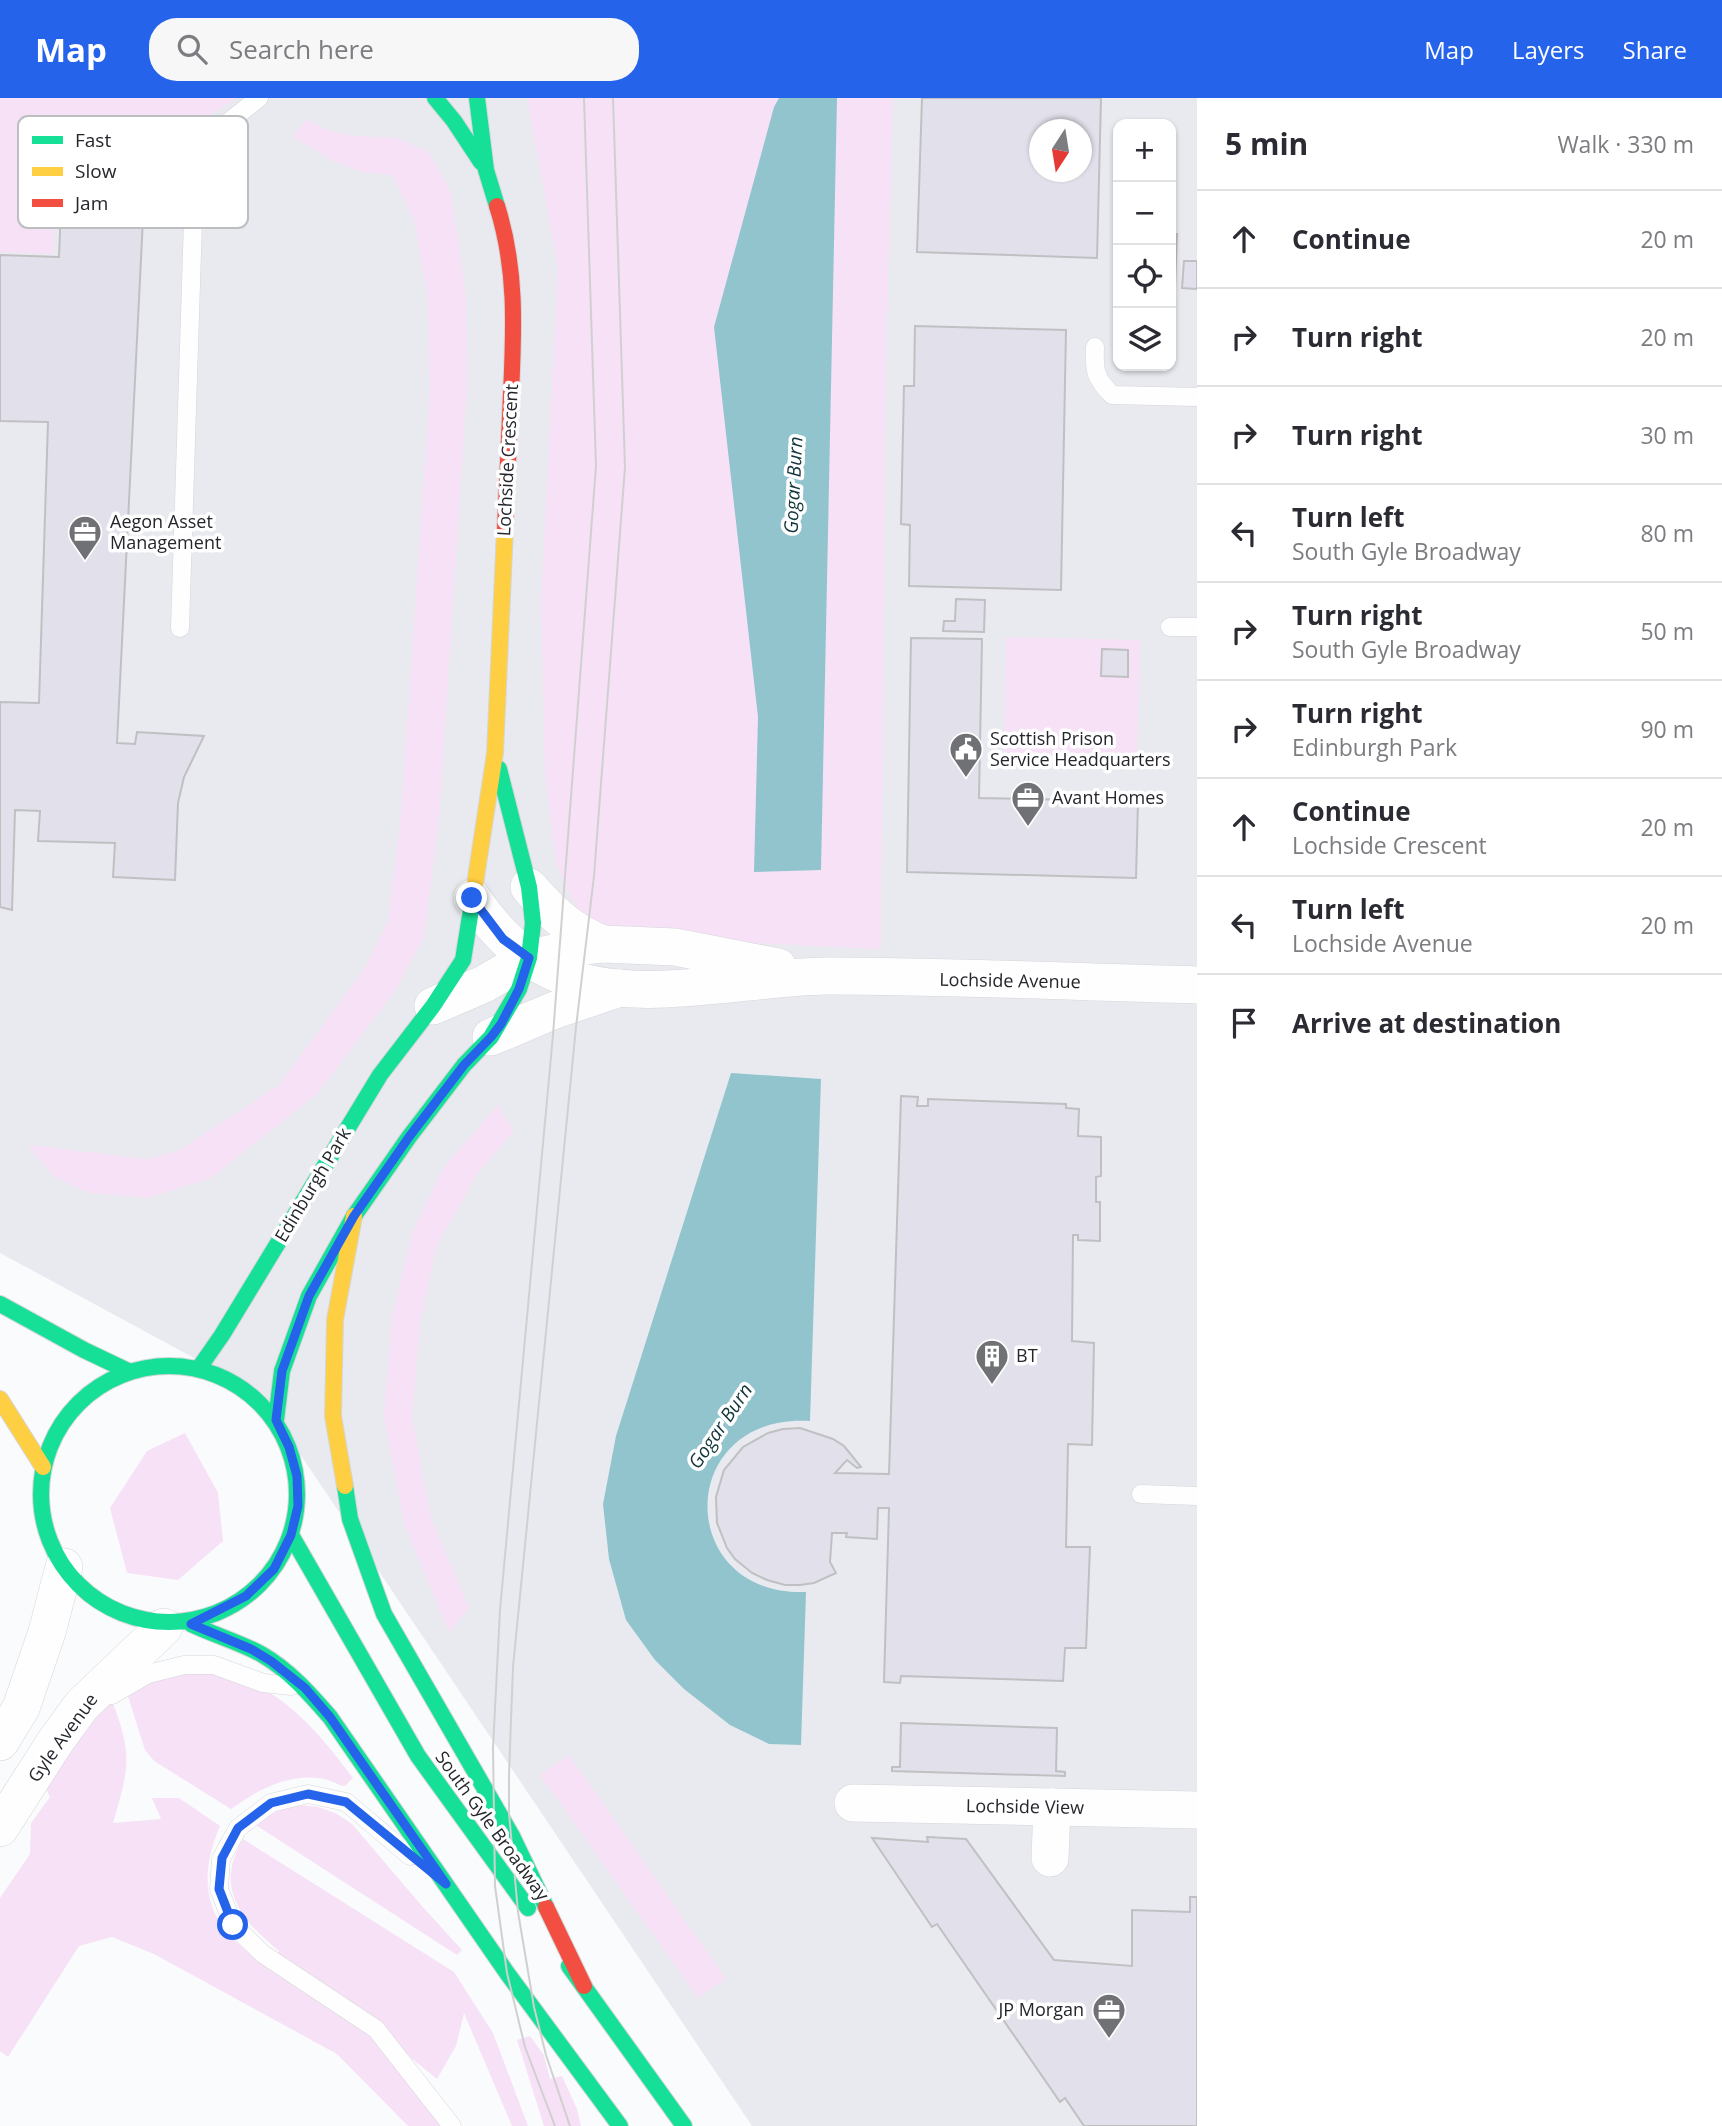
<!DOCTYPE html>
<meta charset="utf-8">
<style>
body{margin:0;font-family:"Open Sans",sans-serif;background:#f7f7f7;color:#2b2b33}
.controls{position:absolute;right:21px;top:21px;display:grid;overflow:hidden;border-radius:14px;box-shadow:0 2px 5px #0004}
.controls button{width:63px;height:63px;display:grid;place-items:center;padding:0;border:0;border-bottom:2px solid #e1e1e2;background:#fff;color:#2b2b33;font:35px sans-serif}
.compass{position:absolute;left:1029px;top:21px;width:63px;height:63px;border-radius:50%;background:#fff;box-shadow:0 2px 5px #0004;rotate:192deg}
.stop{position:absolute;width:21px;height:21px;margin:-16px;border:5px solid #2563eb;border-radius:50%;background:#fff}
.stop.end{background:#2563eb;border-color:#fff;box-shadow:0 2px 7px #0008}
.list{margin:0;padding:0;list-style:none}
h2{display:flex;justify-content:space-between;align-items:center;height:91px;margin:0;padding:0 28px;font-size:30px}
h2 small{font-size:23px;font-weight:400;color:#7c7c81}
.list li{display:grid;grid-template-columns:46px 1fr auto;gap:21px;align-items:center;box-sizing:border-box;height:98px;padding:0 28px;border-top:2px solid #e1e1e2}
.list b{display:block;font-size:26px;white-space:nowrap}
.list p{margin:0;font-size:23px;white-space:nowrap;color:#7c7c81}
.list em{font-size:23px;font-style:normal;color:#7c7c81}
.icon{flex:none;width:38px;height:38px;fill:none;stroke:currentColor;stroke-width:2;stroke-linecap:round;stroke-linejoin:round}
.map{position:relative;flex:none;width:1197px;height:2028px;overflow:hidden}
header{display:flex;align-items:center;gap:42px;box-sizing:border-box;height:98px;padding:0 35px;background:#2563eb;color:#fff}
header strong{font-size:33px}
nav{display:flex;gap:38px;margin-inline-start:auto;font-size:24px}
.search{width:490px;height:63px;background:#f7f7f7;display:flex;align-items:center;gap:18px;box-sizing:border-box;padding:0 24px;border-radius:28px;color:#7c7c81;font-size:26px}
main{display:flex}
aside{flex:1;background:#fff}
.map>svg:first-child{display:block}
.built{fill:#e8eaef;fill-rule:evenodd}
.green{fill:#f7e1f6}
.water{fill:#92c4ce}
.building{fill:#e2e0ea;stroke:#c0c0c3;stroke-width:2;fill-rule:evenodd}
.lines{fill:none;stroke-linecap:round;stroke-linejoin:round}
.lane-casing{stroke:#d4d6d9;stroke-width:19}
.street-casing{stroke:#d4d6d9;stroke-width:38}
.fast-casing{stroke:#d4d6d9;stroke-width:18}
.slow-casing{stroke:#d4d6d9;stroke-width:18}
.jam-casing{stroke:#d4d6d9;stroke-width:18}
.lane{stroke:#fefeff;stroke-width:18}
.street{stroke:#fefeff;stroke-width:37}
.fast{stroke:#16e098;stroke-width:16}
.slow{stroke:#ffcf43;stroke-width:16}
.jam{stroke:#f24e42;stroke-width:16}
.tram{stroke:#d0d0d1;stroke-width:2}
.route{stroke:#2563eb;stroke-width:9}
.labels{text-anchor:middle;stroke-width:7;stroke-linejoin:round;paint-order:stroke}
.street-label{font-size:18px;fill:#24262b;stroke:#fff}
.poi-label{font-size:18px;fill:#24262b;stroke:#fff;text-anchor:start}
.water-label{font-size:19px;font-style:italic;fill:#11353a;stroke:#fff}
.key{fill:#fff;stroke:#bdbebf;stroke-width:2}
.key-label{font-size:19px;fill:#24262b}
</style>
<header>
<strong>Map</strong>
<div class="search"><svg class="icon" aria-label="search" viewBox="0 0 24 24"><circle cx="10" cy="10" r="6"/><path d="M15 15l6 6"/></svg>Search here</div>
<nav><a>Map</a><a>Layers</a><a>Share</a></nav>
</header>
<main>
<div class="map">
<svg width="1197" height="2028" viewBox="0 0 1197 2028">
<rect width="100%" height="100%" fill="#fafbfc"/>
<path class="built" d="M0,0H1197V2028H752L259,1295L0,1155ZM1118,26H1171V268H1118ZM1040,32H1082V74H1040Z"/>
<g class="green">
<polygon points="0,0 237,0 213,15 178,52 60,50 53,156 0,154"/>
<polygon points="527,0 893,0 886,258 881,851 663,841 583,826 556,765 545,676 541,503 558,169"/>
<polygon points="306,21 327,32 355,38 396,40 429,54 451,95 466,197 467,289 439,722 424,839 395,893 317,996 211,1080 148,1100 90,1095 53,1078 28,1047 147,1061 178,1053 279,987 365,870 388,823 401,717 430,290 427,194 414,122 392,77 362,74 333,63 293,39"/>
<polygon points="1006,539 1140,542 1137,665 1004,662"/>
<polygon points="498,1007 514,1033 477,1076 436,1149 420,1225 412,1320 431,1420 469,1510 449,1534 404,1426 384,1318 392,1220 412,1135 443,1070"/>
<polygon points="185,1335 218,1395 223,1443 178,1482 127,1475 110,1410 147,1353"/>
<path d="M195,1570C210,1573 229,1575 243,1581C292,1601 322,1639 353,1680L345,1688C337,1687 331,1682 324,1681C290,1674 257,1692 231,1711L154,1663L145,1652L126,1592Z"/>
<path d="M112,1603C133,1657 129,1670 113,1725L161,1721L152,1700H179L220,1728C204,1765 200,1804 229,1837C240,1849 255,1859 267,1870L279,1853C241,1822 214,1790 243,1741L454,1874L493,1935L528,2028H512L464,1915L456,1948L437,1981L379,1934L446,2028H408L337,1956L154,1856L112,1839L79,1848L8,1959L0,1953V1800L30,1756L31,1725L50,1699L45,1688L86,1628Z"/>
<polygon points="569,1657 726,1881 698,1900 540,1677"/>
<polygon points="290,1706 319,1709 337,1716 352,1726 421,1807 462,1852 457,1857 254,1726"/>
<polygon points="530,1938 544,1957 550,1981 562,1978 577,2011 581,2028 544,2028 517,1942"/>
</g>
<g class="water">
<polygon points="779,0 837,0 821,772 754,774 758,619 714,229 774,9"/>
<path d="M731,975L821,981L810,1323C674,1315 674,1499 806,1494L801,1647L769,1646L730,1627L684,1591L655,1562L626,1522L609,1461L603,1406L616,1338Z"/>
</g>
<g class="building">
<path d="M922,0H1101L1097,160L917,154ZM1040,32H1082V74H1040Z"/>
<polygon points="74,56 146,60 117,645 135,646 137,634 204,638 184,679 178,705 175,782 113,779 115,745 38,743 40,713 15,712 12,812 0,809 0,604 39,605 48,324 0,323 0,157 59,159 62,84 72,83"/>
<polygon points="1115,134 1118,134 1118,188 1114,188"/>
<polygon points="1171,136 1177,136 1175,189 1171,189"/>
<polygon points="1184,163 1197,163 1197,191 1182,190"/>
<polygon points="915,228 1066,232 1061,492 909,488 910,427 901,426 904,288 914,288"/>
<polygon points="956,501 985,502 984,534 943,533 944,523 955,523"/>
<polygon points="911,540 982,541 979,700 1138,703 1136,780 907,774"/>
<polygon points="1102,551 1128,552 1128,579 1101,578"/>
<polygon points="901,998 918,999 917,1008 928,1008 928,1001 1066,1006 1066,1010 1079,1011 1078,1038 1101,1039 1101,1078 1096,1079 1096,1104 1100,1104 1100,1143 1078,1142 1078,1137 1073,1137 1072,1243 1094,1245 1092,1347 1068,1346 1066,1449 1090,1449 1086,1550 1065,1550 1063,1583 901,1578 900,1585 884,1584 889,1410 878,1410 877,1441 846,1439 847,1435 832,1435 830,1464 836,1475 814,1485 800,1487 785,1487 767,1482 752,1475 735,1461 727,1450 717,1425 716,1399 724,1372 743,1349 768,1335 783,1331 800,1330 833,1341 844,1348 861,1369 857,1370 847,1362 835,1375 889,1376"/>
<polygon points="901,1625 1057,1630 1056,1673 1065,1674 1065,1678 892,1673 892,1669 900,1669"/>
<polygon points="927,1739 966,1741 1054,1862 1132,1868 1132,1812 1190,1814 1190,1799 1197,1799 1197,2028 1084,2028 1065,2000 1060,2004 937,1826 932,1829 872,1740 928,1744"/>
</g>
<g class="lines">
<defs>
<g id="lane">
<path d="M1095,249C1094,273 1095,280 1112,297L1197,299"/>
<polyline points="1170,529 1197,529"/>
<polyline points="180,530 194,92 199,63 231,22 259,0"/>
<polyline points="1141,1396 1197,1398"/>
<polyline points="112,1597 148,1576 184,1567 214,1567 263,1585 291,1588"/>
<polyline points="410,1758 346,1704 308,1696 271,1705 238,1730 221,1761 219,1791 233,1827 263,1856 376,1931 452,2028"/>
</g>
<g id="street">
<path d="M529,789C551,814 571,834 603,846"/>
<path d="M472,800C495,833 520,860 558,876C638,909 742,879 826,878C950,878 1074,884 1197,887"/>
<polyline points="433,908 484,886 529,860 586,848 603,846 675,849 778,869"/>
<polyline points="491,939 555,912 620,890"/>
<polyline points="0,1644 21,1610 47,1534 64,1469"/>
<polyline points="853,1705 1197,1712"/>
<polyline points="0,1730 55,1644 82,1607 164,1529"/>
<polyline points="1050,1760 1052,1709"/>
</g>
<g id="fast">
<polyline points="435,0 454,23 481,64"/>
<polyline points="477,0 486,72 497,108"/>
<polyline points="0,1206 84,1252 128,1273"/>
<circle cx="169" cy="1396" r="128"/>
<polyline points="199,1270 222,1237 380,977 433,908 463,862 473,799"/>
<polyline points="276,1322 282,1273 309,1198 354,1118 409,1039 464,967 491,939 519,891 529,860 533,825 529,789 499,671"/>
<polyline points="345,1388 350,1421 384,1516 512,1738 546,1809"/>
<polyline points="291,1437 418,1658 528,1810"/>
<path d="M191,1526C214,1537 239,1544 261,1556C289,1572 310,1596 330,1619L507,1875L620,2028"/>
<polyline points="569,1868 684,2028"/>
</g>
<g id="slow">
<polyline points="473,799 495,655 505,431"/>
<polyline points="0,1301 43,1369"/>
<polyline points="345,1388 333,1318 335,1222 354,1118"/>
</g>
<g id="jam">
<path d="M497,108C517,171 514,231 511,296C509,341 507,386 505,431"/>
<polyline points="546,1809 584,1888"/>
</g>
</defs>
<use href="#lane" class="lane-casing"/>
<use href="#street" class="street-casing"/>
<use href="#fast" class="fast-casing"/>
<use href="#slow" class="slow-casing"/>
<use href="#jam" class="jam-casing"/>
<use href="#lane" class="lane"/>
<use href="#street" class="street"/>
<use href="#fast" class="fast"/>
<use href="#slow" class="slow"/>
<use href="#jam" class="jam"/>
<g class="tram">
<polyline points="555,2028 525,1949 507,1875 495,1788 493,1650 500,1512 553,937 596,368 584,0"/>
<polyline points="570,2028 546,1957 534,1909 518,1814 509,1715 509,1676 513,1569 576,929 594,778 625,369 613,0"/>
</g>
</g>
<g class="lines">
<polyline class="route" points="233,1827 219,1791 222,1760 238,1730 271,1705 308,1696 346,1704 446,1786 330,1619 305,1590 271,1563 251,1551 191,1526 246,1498 274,1471 291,1437 298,1408 297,1378 289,1349 276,1322 282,1273 309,1198 354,1118 409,1039 464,967 491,939 501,926 519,891 529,860 503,841 472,800"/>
</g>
<defs>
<symbol id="office-pin" viewBox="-11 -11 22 30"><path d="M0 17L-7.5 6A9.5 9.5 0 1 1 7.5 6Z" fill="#6f7174" stroke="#fff"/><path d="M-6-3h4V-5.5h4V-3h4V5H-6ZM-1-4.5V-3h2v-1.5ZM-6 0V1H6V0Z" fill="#fff"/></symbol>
<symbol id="civic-pin" viewBox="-11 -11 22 30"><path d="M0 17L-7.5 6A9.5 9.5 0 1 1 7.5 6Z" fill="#6f7174" stroke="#fff"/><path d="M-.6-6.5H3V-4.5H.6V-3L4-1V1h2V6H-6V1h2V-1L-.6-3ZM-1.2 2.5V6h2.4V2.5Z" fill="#fff"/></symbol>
<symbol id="building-pin" viewBox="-11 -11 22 30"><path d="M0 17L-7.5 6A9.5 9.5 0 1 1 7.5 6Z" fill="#6f7174" stroke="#fff"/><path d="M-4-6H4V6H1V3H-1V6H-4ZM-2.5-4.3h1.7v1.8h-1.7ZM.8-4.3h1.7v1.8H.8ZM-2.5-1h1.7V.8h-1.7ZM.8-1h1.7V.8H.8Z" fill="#fff"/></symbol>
</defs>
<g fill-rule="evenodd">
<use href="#office-pin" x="66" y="415" width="38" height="52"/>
<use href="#civic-pin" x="947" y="632" width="38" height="52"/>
<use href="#office-pin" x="1009" y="681" width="38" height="52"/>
<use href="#building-pin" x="973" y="1239" width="38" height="52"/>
<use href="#office-pin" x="1090" y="1893" width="38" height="52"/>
</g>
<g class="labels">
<g class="street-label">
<text transform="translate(508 362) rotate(-87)" y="6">Lochside Crescent</text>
<text transform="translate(1010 883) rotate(1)" y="6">Lochside Avenue</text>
<text transform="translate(313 1087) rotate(-59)" y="6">Edinburgh Park</text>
<text transform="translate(63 1640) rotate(-54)" y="6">Gyle Avenue</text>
<text transform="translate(1025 1709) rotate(1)" y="6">Lochside View</text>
<text transform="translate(492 1728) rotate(54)" y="6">South Gyle Broadway</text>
</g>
<g class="poi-label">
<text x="110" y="430">Aegon Asset<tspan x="110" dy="21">Management</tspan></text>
<text x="990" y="647">Scottish Prison<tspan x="990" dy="21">Service Headquarters</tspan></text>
<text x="1052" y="706">Avant Homes</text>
<text x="1016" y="1264">BT</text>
<text x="1084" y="1918" text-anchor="end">JP Morgan</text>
</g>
<g class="water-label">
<text transform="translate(793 387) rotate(-87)" y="7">Gogar Burn</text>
<text transform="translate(720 1328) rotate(-56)" y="7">Gogar Burn</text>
</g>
</g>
<rect x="18" y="18" width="230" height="112" rx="10" class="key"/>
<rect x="32" y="38" width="31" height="8" fill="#16e098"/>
<rect x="32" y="69" width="31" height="9" fill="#ffcf43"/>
<rect x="32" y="101" width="31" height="8" fill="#f24e42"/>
<g class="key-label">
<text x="75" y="49">Fast</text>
<text x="75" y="80">Slow</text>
<text x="75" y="112">Jam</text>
</g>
</svg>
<div class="controls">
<button>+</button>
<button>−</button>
<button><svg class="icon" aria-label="locate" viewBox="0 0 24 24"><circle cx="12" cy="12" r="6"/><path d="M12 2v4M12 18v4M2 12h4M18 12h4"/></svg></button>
<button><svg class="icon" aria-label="layers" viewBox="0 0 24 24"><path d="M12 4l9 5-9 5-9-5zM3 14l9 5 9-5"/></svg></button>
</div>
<svg class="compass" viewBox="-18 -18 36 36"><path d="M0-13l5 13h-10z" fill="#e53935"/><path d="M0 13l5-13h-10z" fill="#7c7c81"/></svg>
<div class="stop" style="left:233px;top:1827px"></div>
<div class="stop end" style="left:472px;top:800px"></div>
</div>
<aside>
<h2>5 min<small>Walk · 330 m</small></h2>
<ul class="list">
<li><svg class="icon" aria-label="ahead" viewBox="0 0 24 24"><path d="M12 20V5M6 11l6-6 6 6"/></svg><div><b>Continue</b></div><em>20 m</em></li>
<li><svg class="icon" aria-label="right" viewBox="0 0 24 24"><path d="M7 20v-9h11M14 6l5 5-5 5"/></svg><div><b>Turn right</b></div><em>20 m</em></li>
<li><svg class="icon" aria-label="right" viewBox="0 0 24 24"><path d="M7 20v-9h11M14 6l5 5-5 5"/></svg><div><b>Turn right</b></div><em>30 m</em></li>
<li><svg class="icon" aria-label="left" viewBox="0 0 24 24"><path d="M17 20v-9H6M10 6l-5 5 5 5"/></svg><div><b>Turn left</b><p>South Gyle Broadway</p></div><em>80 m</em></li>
<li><svg class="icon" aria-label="right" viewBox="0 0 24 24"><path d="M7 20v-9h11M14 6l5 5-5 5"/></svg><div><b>Turn right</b><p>South Gyle Broadway</p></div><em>50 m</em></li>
<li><svg class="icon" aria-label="right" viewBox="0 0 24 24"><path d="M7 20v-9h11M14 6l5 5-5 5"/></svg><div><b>Turn right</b><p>Edinburgh Park</p></div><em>90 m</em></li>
<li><svg class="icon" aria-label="ahead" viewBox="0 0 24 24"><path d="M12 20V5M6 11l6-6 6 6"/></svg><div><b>Continue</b><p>Lochside Crescent</p></div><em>20 m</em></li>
<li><svg class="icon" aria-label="left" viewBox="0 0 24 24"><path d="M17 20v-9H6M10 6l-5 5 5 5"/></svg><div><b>Turn left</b><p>Lochside Avenue</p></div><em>20 m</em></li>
<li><svg class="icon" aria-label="arrive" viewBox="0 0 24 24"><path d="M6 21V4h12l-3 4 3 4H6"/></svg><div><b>Arrive at destination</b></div></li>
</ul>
</aside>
</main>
